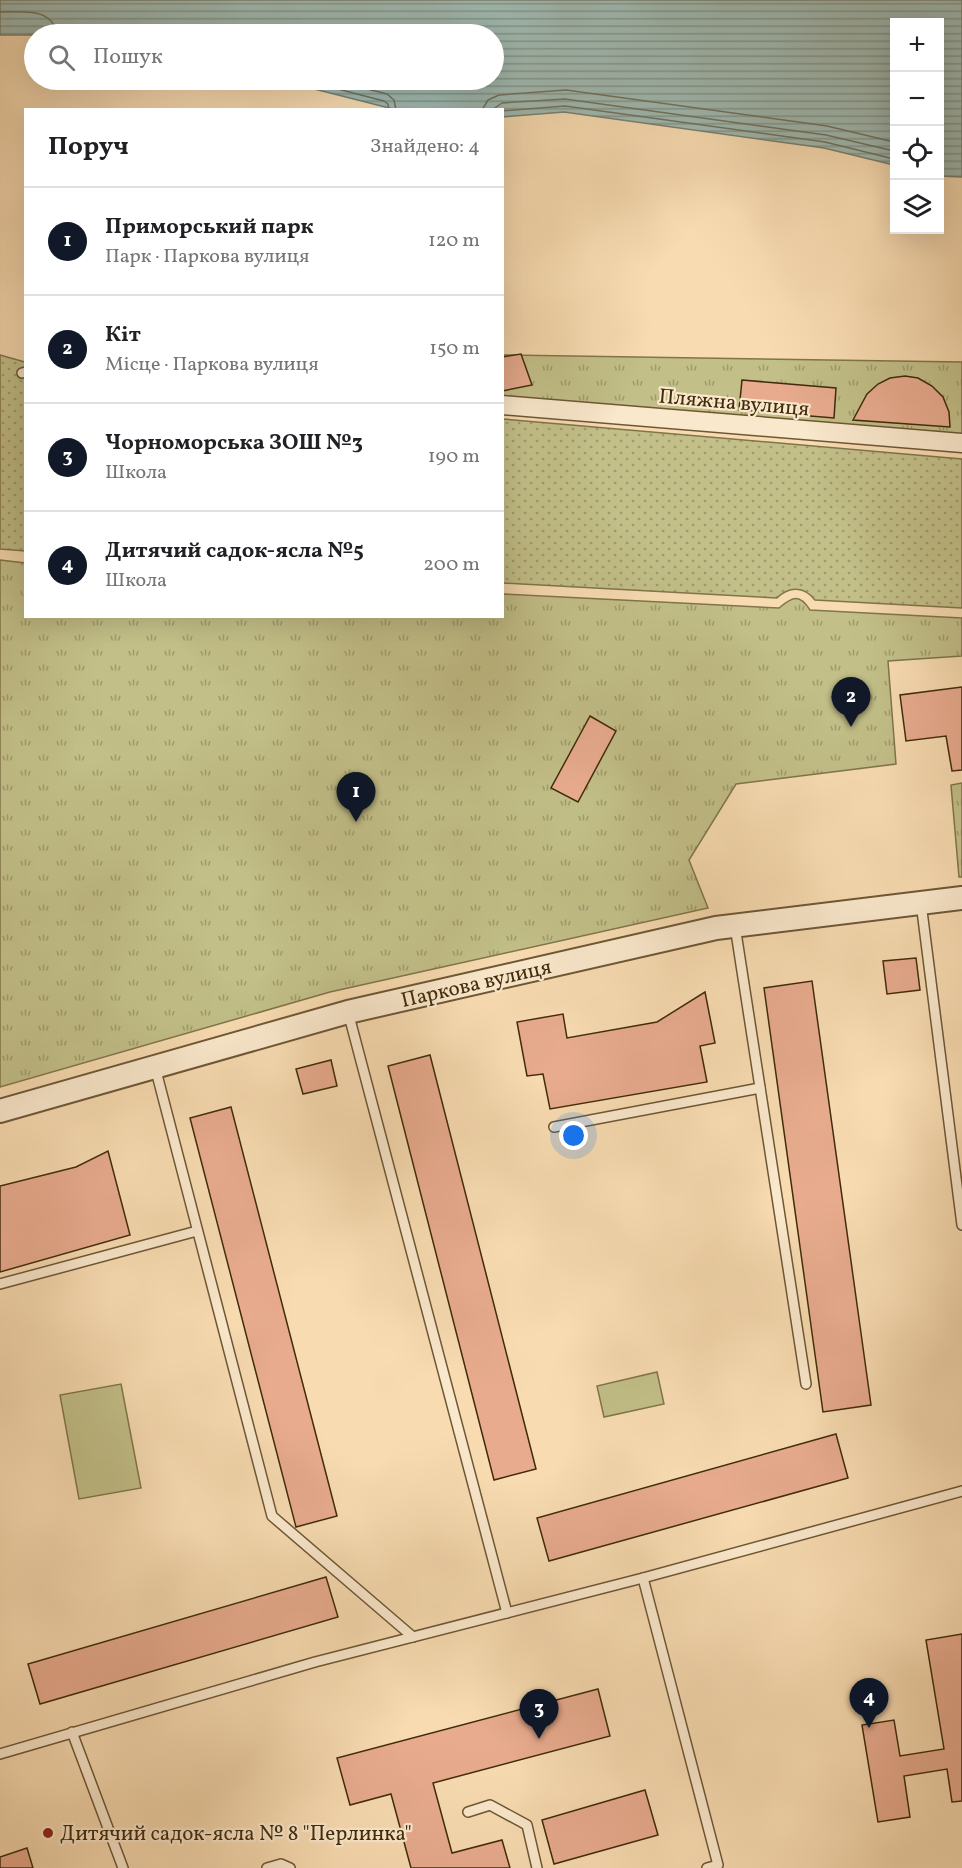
<!DOCTYPE html>
<html lang="uk">
<meta charset="utf-8">
<style>
body{margin:0;font-family:Vollkorn,serif;background:#f2f2f2;color:#202124}
.controls{position:absolute;right:18px;top:18px;display:grid;overflow:hidden;border-radius:0px;box-shadow:0 6px 24px #0002}
.controls button{width:54px;height:54px;display:grid;place-items:center;padding:0;border:0;border-bottom:2px solid #e0e0e0;background:#fff;color:#202124;font:30px sans-serif}
.you{position:absolute;left:574px;top:1136px;width:21px;height:21px;margin:-15px;border:4px solid #fff;border-radius:50%;background:#1a73e8;box-shadow:0 0 0 9px #1a73e833}
.badge{display:grid;place-items:center;width:39px;height:39px;border-radius:50%;background:#111827;color:#fff;font-size:20px;font-weight:700}
.pin{position:absolute;translate:-50% -50px;filter:drop-shadow(0 2px 3px #0008)}
.pin::after{content:'';position:absolute;top:32px;width:21px;height:18px;background:inherit;clip-path:polygon(0 0,100% 0,50% 100%)}
.list{margin:0;padding:0;list-style:none}
h2{display:flex;justify-content:space-between;align-items:center;height:78px;margin:0;padding:0 24px;font-size:26px}
h2 small{font-size:20px;font-weight:400;color:#757577}
.list li{display:grid;grid-template-columns:39px 1fr auto;gap:18px;align-items:center;box-sizing:border-box;height:108px;padding:0 24px;border-top:2px solid #e0e0e0}
.list b{display:block;font-size:22px;white-space:nowrap}
.list p{margin:0;font-size:20px;white-space:nowrap;color:#757577}
.list em{font-size:20px;font-style:normal;color:#757577}
.icon{flex:none;width:33px;height:33px;fill:none;stroke:currentColor;stroke-width:2;stroke-linecap:round;stroke-linejoin:round}
.map{position:relative;flex:none;width:962px;height:1868px;overflow:hidden}
.search{position:absolute;background:#fff;box-shadow:0 6px 24px #0002;left:24px;top:24px;width:480px;height:66px;display:flex;align-items:center;gap:15px;box-sizing:border-box;padding:0 21px;border-radius:33px;color:#757577;font-size:22px}
.panel{position:absolute;background:#fff;box-shadow:0 6px 24px #0002;left:24px;top:108px;width:480px;height:510px;border-radius:0px}
.map>svg:first-child{display:block}
.grass{fill:url(#grass-dots);stroke:#81754a;stroke-width:1.5}
.park{fill:url(#park-tufts);stroke:#81754a;stroke-width:1.5}
.garden{fill:#c2bf88;stroke:#81754a;stroke-width:1.5}
.water{fill:url(#water-rules);stroke:#798170;stroke-width:1.5}
.lines{fill:none;stroke-linecap:round;stroke-linejoin:round}
.shore{stroke:#70725f;stroke-width:1.5}
.building{fill:#e8ab8e;stroke:#402b0c;stroke-width:1.5}
.service-casing{stroke:#6e5735;stroke-width:12}
.minor-casing{stroke:#6e5735;stroke-width:21}
.tertiary-casing{stroke:#6e5735;stroke-width:26}
.service{stroke:#fae8cc;stroke-width:9}
.minor{stroke:#fae8cc;stroke-width:18}
.tertiary{stroke:#fae8cc;stroke-width:22}
.poi-dot{fill:#8f2418;stroke:#fae8cc;stroke-width:2}
.labels{text-anchor:middle;stroke-width:4.5;stroke-linejoin:round;paint-order:stroke}
.street-label{font-size:21px;fill:#402b0c;stroke:#fae8cc}
.poi-label{font-size:21px;fill:#402b0c;stroke:#fae8cc;text-anchor:start}
</style>
<div class="map">
<svg width="962" height="1868" viewBox="0 0 962 1868">
<defs>
<pattern id="grass-dots" width="8" height="8" patternUnits="userSpaceOnUse" patternTransform="scale(1.5)"><rect width="8" height="8" fill="#c2bf88"/><path d="M2 2h.1M6 6h.1" fill="none" stroke="#9f9b6e" stroke-width="1.8" stroke-linecap="round"/></pattern>
<pattern id="park-tufts" width="24" height="20" patternUnits="userSpaceOnUse" patternTransform="scale(1.5)"><rect width="24" height="20" fill="#c2bf88"/><path d="M3 7l-1-3M5 7V3M7 7l1-3M15 17l-1-3M17 17v-4M19 17l1-3" fill="none" stroke="#9f9b6e"/></pattern>
<pattern id="water-rules" width="6" height="5" patternUnits="userSpaceOnUse" patternTransform="scale(1.5)"><rect width="6" height="5" fill="#9fbab2"/><path d="M0 2.5h6" fill="none" stroke="#83978f"/></pattern>
</defs>
<rect width="100%" height="100%" fill="#f8dbb1"/>
<filter id="stains"><feTurbulence type="fractalNoise" baseFrequency=".00333" numOctaves="4"/><feColorMatrix values="0 0 0 0 .2 0 0 0 0 .09 0 0 0 0 .02 0 0 0 .5 -.17"/></filter>
<radialGradient id="worn" r=".72"><stop offset=".6" stop-color="#630" stop-opacity="0"/><stop offset="1" stop-color="#630" stop-opacity=".3"/></radialGradient>
<g class="grass">
<polygon points="0,355 25,362 25,551 0,549"/>
<path d="M503,419L962,459V608L815,600C804,586 789,586 777,598L503,583Z"/>
</g>
<g class="park">
<polygon points="502,355 962,362 962,437 503,398"/>
<path d="M0,560L25,563L26,616H502L503,594L779,608C793,596 800,594 810,610L962,618V656L888,661L896,764L736,784L689,860L708,908L330,992L0,1087Z"/>
<polygon points="962,783 962,877 959,877 951,785"/>
</g>
<g class="garden">
<polygon points="657,1372 664,1404 604,1417 597,1386"/>
<polygon points="121,1384 141,1488 79,1499 60,1395"/>
</g>
<polygon class="water" points="0,0 962,0 962,177 940,176 940,22 894,22 894,165 824,148 564,112 503,117 502,110 393,109 279,80 494,80 494,34 0,35"/>
<g class="lines">
<g class="shore">
<path d="M0,12C22,12 52,7 57,34"/>
<polyline points="303,80 384,101 388,104 389,110"/>
<polyline points="332,80 387,94 394,100 396,110"/>
<polyline points="482,110 488,100 499,95 566,90 827,126 894,142"/>
<polyline points="492,110 502,103 565,99 826,135 894,151"/>
<polyline points="502,111 565,106 825,142 894,159"/>
</g>
</g>
<g class="building">
<polygon points="521,354 532,385 502,391 502,357"/>
<polygon points="905,376 918,378 932,386 943,397 949,412 950,427 853,420 867,394 878,384 890,378"/>
<polygon points="742,380 836,388 834,418 739,410"/>
<polygon points="962,687 962,770 952,771 946,736 906,741 900,695"/>
<polygon points="590,716 616,731 578,802 551,788"/>
<polygon points="916,958 920,990 887,994 883,961"/>
<polygon points="812,981 871,1405 823,1412 764,988"/>
<polygon points="705,992 715,1043 700,1046 707,1082 550,1109 543,1074 527,1076 517,1022 563,1014 567,1038 657,1022"/>
<polygon points="430,1055 536,1469 494,1480 388,1066"/>
<polygon points="331,1060 337,1086 303,1094 296,1069"/>
<polygon points="231,1107 337,1516 296,1527 190,1118"/>
<polygon points="108,1151 130,1235 0,1272 0,1186 76,1167"/>
<polygon points="836,1434 848,1478 549,1561 537,1518"/>
<polygon points="326,1577 338,1617 40,1704 28,1664"/>
<polygon points="962,1634 962,1801 952,1802 947,1769 904,1776 910,1817 878,1822 862,1725 894,1720 900,1756 944,1749 926,1640"/>
<polygon points="598,1689 610,1736 433,1783 452,1853 502,1840 510,1868 411,1868 391,1794 350,1805 337,1758"/>
<polygon points="645,1790 658,1835 554,1864 542,1820"/>
<polygon points="27,1848 33,1868 0,1868 0,1857"/>
</g>
<g class="lines">
<defs>
<g id="service">
<polyline points="22,373 26,372"/>
<polyline points="921,903 962,1225"/>
<polyline points="735,926 806,1384"/>
<polyline points="348,1012 507,1613"/>
<polyline points="155,1067 272,1516 413,1637"/>
<polyline points="554,1127 760,1088"/>
<polyline points="0,1284 197,1231"/>
<polyline points="643,1578 718,1865 707,1868"/>
<polyline points="72,1732 123,1868"/>
<polyline points="0,1754 315,1662 643,1578 962,1491"/>
<polyline points="468,1812 490,1805 527,1825 537,1868"/>
<polyline points="267,1868 281,1864 290,1868"/>
</g>
<polyline id="minor" points="502,405 962,443"/>
<polyline id="tertiary" points="0,1111 348,1012 716,928 962,898"/>
</defs>
<use href="#service" class="service-casing"/>
<use href="#minor" class="minor-casing"/>
<use href="#tertiary" class="tertiary-casing"/>
<use href="#service" class="service"/>
<use href="#minor" class="minor"/>
<use href="#tertiary" class="tertiary"/>
</g>
<circle class="poi-dot" cx="48" cy="1833" r="6"/>
<g class="labels">
<g class="street-label">
<text transform="translate(734 402) rotate(5)" y="7">Пляжна вулиця</text>
<text transform="translate(476 983) rotate(-13)" y="7">Паркова вулиця</text>
</g>
<g class="poi-label">
<text x="60" y="1840">Дитячий садок-ясла № 8 "Перлинка"</text>
</g>
</g>
<rect width="100%" height="100%" filter="url(#stains)"/>
<rect width="100%" height="100%" fill="url(#worn)"/>
</svg>
<div class="controls">
<button>+</button>
<button>−</button>
<button><svg class="icon" aria-label="locate" viewBox="0 0 24 24"><circle cx="12" cy="12" r="6"/><path d="M12 2v4M12 18v4M2 12h4M18 12h4"/></svg></button>
<button><svg class="icon" aria-label="layers" viewBox="0 0 24 24"><path d="M12 4l9 5-9 5-9-5zM3 14l9 5 9-5"/></svg></button>
</div>
<div class="you"></div>
<div class="pin badge" style="left:356px;top:822px">1</div>
<div class="pin badge" style="left:851px;top:727px">2</div>
<div class="pin badge" style="left:539px;top:1739px">3</div>
<div class="pin badge" style="left:869px;top:1728px">4</div>
<div class="search"><svg class="icon" aria-label="search" viewBox="0 0 24 24"><circle cx="10" cy="10" r="6"/><path d="M15 15l6 6"/></svg>Пошук</div>
<section class="panel">
<h2>Поруч<small>Знайдено: 4</small></h2>
<ul class="list">
<li><span class="badge">1</span><div><b>Приморський парк</b><p>Парк · Паркова вулиця</p></div><em>120 m</em></li>
<li><span class="badge">2</span><div><b>Кіт</b><p>Місце · Паркова вулиця</p></div><em>150 m</em></li>
<li><span class="badge">3</span><div><b>Чорноморська ЗОШ №3</b><p>Школа</p></div><em>190 m</em></li>
<li><span class="badge">4</span><div><b>Дитячий садок-ясла №5</b><p>Школа</p></div><em>200 m</em></li>
</ul>
</section>
</div>
